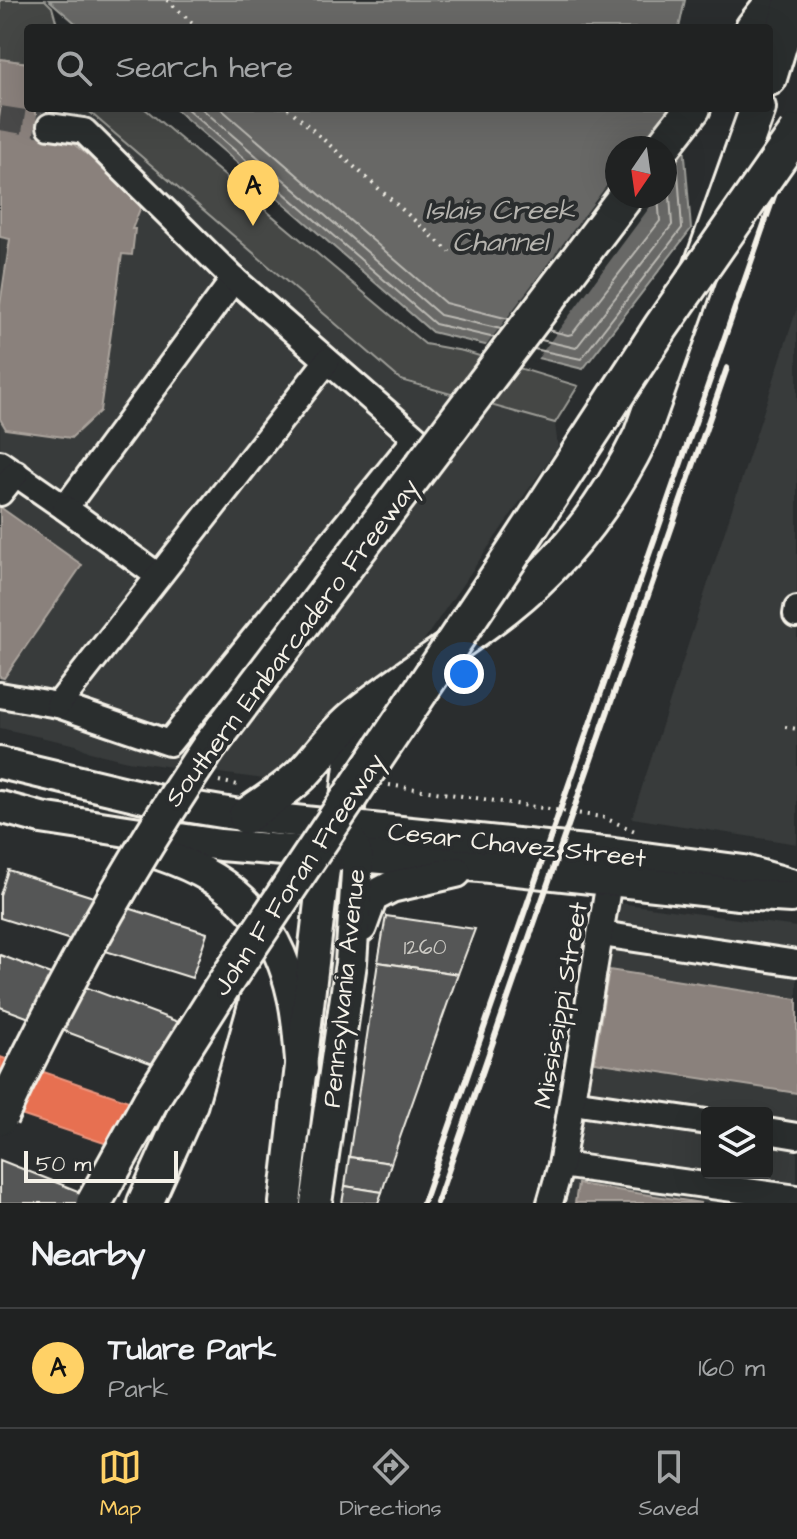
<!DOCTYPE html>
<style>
body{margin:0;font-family:"Architects Daughter",sans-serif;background:#2d2f2f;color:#f1f3f6}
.controls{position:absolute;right:24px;bottom:24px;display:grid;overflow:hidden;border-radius:8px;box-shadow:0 8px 32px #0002}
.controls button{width:72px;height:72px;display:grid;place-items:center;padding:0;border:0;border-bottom:2px solid #3d3f40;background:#202222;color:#f1f3f6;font:40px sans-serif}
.compass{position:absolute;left:605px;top:136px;width:72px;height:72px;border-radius:50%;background:#202222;box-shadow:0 8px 32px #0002;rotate:193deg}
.scale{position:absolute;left:24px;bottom:20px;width:154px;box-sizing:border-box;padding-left:8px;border:4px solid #f4f1e8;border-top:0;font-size:22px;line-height:28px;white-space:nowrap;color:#f4f1e8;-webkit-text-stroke:6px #2a2d2e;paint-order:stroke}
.you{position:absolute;left:464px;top:674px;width:28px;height:28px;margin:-20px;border:6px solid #fff;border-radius:50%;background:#1a73e8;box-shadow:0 0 0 12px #1a73e833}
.badge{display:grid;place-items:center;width:52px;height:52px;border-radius:50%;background:#ffd166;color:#111;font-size:26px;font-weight:700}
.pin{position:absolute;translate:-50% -66px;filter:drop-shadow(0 2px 4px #0008)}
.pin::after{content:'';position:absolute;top:42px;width:28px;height:24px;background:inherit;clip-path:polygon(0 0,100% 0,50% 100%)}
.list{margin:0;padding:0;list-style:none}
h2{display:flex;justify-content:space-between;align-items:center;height:104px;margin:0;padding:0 32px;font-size:34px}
h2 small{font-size:26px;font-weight:400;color:#a2a4a5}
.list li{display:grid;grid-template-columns:52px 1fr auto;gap:24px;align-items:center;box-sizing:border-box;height:120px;padding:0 32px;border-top:2px solid #3d3f40}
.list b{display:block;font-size:30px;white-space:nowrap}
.list p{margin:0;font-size:26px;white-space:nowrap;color:#a2a4a5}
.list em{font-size:26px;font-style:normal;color:#a2a4a5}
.icon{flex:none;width:44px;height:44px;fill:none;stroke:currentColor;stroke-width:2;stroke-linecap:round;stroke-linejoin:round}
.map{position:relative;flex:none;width:797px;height:1203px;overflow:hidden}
.search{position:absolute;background:#202222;box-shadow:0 8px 32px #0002;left:24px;right:24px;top:24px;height:88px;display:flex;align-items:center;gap:20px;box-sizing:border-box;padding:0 28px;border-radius:8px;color:#a2a4a5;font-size:30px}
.sheet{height:224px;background:#202222}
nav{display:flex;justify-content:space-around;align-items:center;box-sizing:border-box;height:112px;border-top:2px solid #3d3f40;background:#202222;font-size:22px;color:#a2a4a5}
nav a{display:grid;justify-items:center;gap:4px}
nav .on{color:#ffd166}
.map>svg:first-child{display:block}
.built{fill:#373a3a;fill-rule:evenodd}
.green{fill:#444645;stroke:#9c9c96;stroke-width:2}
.water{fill:#676866;stroke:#9f9f9a;stroke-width:2;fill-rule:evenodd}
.pier{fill:#2a2d2e}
.shops{fill:#e76f51;stroke:#eb967e;stroke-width:2}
.industry{fill:#8a817c;stroke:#aaa39c;stroke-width:2}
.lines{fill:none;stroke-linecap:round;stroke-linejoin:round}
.shore{stroke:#bcbab4;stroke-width:2}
.building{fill:#555756;stroke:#f4f1e8;stroke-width:2}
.minor-tunnel{stroke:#484a4a;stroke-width:24;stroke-dasharray:24 12;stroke-linecap:butt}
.minor-casing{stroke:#f4f1e8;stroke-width:30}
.major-casing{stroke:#f4f1e8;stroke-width:36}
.highway-casing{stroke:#f4f1e8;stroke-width:40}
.path{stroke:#f4f1e8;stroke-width:4;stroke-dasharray:2 6;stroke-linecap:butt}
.minor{stroke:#2a2d2e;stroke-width:24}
.major{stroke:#2a2d2e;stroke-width:30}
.highway{stroke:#2a2d2e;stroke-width:34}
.rail{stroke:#f4f1e8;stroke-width:6}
.highway-bridge-casing{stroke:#f4f1e8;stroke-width:40;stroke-linecap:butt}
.highway-bridge{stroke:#2a2d2e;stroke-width:34}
.labels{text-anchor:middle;stroke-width:8;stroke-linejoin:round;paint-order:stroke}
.number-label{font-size:22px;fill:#cccac4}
.street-label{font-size:26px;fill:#f4f1e8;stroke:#2a2d2e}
.water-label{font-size:28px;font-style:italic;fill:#b5b3ae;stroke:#2a2d2e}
</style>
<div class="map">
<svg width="797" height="1203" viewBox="0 0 797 1203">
<rect width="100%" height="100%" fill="#2a2d2e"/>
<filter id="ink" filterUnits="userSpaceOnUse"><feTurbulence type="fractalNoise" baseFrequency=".0125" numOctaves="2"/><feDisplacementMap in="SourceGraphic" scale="16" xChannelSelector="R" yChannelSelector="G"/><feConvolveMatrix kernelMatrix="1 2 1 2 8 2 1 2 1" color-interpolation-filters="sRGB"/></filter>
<g filter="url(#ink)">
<g class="built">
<polygon points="0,59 28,63 28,108 85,108 401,380 555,423 558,447 417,650 344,703 287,771 264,779 127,761 90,752 76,745 0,728"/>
<polygon points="797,308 797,844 632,818"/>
<path d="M612,902L797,927V1203H554ZM707,1113H767V1173H707Z"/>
</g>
<g class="green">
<polygon points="0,0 45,0 52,7 58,28 28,28 28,63 0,59"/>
<polygon points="85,108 144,108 425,344 463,351 578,386 555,423 401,380"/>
</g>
<g class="water">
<polygon points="49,0 685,0 679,28 81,28"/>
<path d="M174,108H681L691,229L583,369L432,332ZM617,148H665V196H617Z"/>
</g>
<polygon class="pier" points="617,172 617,196 658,196 535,362 485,347"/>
<polygon class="shops" points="0,1057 149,1108 134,1153 0,1108"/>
<g class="industry">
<polygon points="0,59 28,63 28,108 35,108 35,114 144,199 132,229 135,229 132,255 122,254 100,411 71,438 6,429 0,419 0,305 10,239 0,237"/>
<polygon points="0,507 82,565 4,678 0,677"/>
<polygon points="609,970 797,999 797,1093 594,1062"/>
<polygon points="578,1184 701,1203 575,1203"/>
</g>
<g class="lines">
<g class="shore">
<polyline points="186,108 435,324 495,338"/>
<polyline points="201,108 440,315 501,329"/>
<polyline points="220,108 445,303 509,319"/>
<polyline points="548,330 568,335 572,334 660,221 658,196"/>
<polyline points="541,340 576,348 672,225 668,166"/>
<polyline points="534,349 581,359 682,228 677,159"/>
</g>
</g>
<g class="building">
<polygon points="8,870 207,933 192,978 0,918 0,895"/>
<polygon points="386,916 475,929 458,974 378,962"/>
<polygon points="0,955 213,1035 196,1080 0,1007"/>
<polygon points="378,962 458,974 391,1163 349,1157"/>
<polygon points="349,1157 391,1163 382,1192 345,1186"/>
<polygon points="0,1160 103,1201 102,1203 0,1203"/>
<polygon points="345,1186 382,1192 378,1203 342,1203"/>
</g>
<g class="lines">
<polyline class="minor-tunnel" points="0,118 50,126"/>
<defs>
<g id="minor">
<polyline points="0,463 65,508 234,279"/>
<polyline points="0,493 16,473"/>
<polyline points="65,508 157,575"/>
<polyline points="796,615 797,609"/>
<polyline points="0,695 58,705 169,743 416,438 234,279 84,131 50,126"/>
<polyline points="58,705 327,361"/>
<polyline points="601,934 797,963"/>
<polyline points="572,1102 707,1122"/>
<polyline points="767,1131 797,1136"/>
<polyline points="561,1165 797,1198"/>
<polyline points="550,1203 561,1165 612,864"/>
</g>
<g id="major">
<polyline points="0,763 173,804 246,816 614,854 744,871 797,886"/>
<polyline points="0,807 41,818 220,845 480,866 739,894 791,897"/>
<path d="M146,850C225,873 275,913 293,996C299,1020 299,1045 302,1069"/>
<polyline points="361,927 372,897 391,887 456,872"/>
<polyline points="285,1203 323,877 326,855 336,838"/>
<polyline points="316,1203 351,963 358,858 351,841"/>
</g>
<g id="highway">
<polyline points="753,28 775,0"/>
<polyline points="769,78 793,0"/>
<polyline points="662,148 693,108"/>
<polyline points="347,807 353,758 379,706"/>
<path d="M246,816C266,801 287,790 304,772C322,753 337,730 358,714C405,676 458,645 506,607C564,561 609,502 641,436L758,108"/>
<polyline points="145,1203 190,1103 220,997"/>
</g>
</defs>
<use href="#minor" class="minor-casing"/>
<use href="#major" class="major-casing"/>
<use href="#highway" class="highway-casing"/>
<g class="path">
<polyline points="167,0 198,28"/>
<polyline points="288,108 450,252"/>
<polyline points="785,727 797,729"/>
<polyline points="219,781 242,786"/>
<polyline points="389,785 602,817 635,831"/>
</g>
<use href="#minor" class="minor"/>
<use href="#major" class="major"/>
<use href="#highway" class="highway"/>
<g class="rail">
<polyline points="423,1203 797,130"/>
<polyline points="437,1203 727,368"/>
</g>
<defs>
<g id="highway-bridge">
<path d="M0,1117C61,988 129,865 209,747L626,196"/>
<polyline points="94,1203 151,1100 223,986 514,552 661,327 797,132"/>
</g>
</defs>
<use href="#highway-bridge" class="highway-bridge-casing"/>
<use href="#highway-bridge" class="highway-bridge"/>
</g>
</g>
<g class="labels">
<g class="number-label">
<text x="425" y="954">1260</text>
</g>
<g class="street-label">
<text transform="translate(291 642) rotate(-53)" y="9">Southern Embarcadero Freeway</text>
<text transform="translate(517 844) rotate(6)" y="9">Cesar Chavez Street</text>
<text transform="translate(298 874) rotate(-56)" y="9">John F Foran Freeway</text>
<text transform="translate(343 988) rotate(-84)" y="9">Pennsylvania Avenue</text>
<text transform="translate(560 1005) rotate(-80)" y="9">Mississippi Street</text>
</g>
<g class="water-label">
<text x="500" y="219">Islais Creek<tspan x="500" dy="32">Channel</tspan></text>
</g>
</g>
</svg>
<div class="controls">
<button><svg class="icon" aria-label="layers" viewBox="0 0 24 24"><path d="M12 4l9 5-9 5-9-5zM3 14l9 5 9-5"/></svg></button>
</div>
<svg class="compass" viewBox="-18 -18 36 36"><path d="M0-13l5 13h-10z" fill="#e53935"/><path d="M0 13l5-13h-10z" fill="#a2a4a5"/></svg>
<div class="scale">50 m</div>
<div class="you"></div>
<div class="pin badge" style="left:253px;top:226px">A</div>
<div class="search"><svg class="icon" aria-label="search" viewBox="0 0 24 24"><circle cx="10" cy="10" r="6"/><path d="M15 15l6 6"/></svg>Search here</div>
</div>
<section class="sheet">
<h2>Nearby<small></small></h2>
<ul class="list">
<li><span class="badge">A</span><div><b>Tulare Park</b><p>Park</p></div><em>160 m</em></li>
</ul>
</section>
<nav>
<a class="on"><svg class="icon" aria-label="map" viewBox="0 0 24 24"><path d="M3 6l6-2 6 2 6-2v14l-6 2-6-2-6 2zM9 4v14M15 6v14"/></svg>Map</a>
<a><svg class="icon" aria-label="directions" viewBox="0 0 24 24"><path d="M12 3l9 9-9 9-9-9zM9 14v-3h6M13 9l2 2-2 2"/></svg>Directions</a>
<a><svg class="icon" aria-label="saved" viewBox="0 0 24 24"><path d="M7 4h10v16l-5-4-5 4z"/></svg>Saved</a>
</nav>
